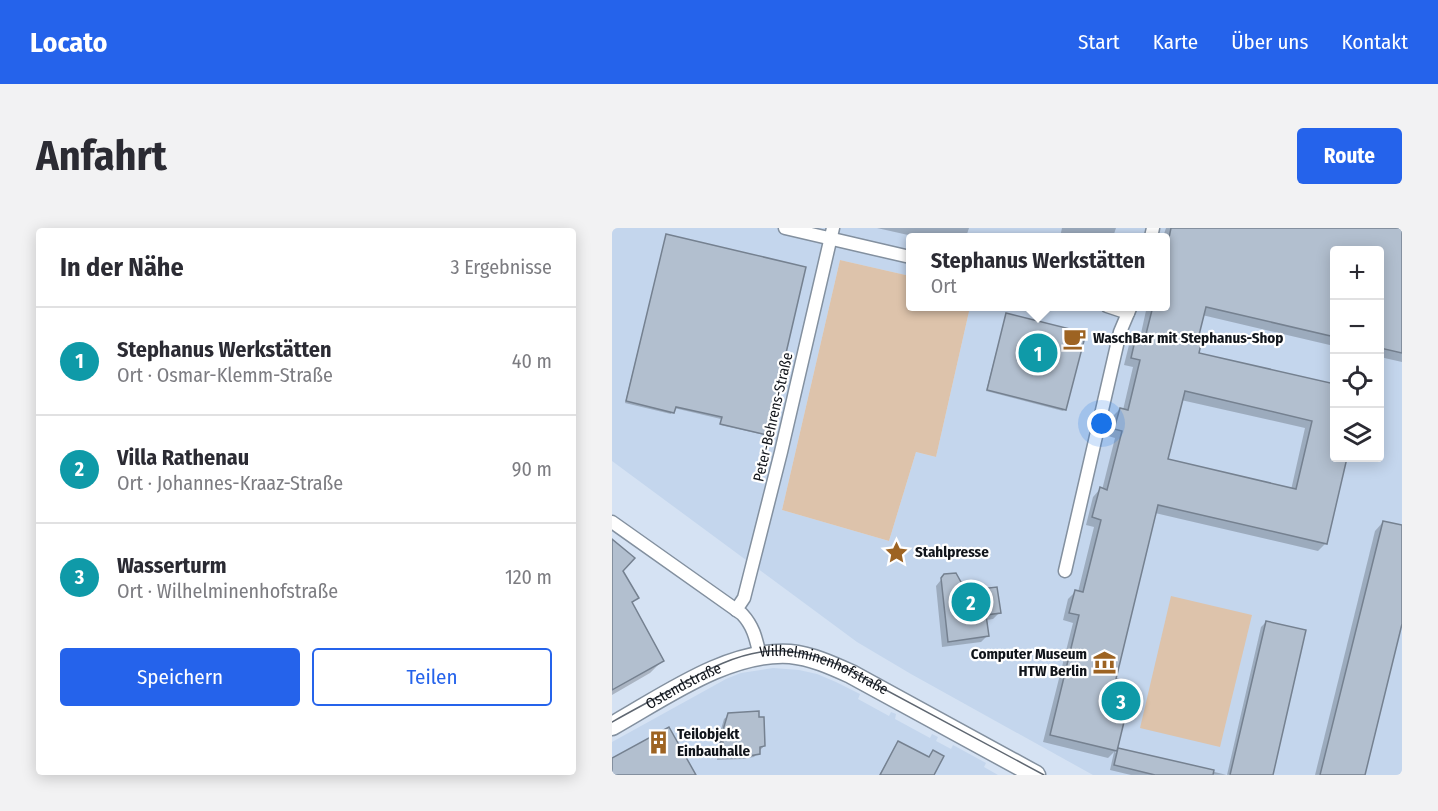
<!DOCTYPE html>
<html lang="de">
<meta charset="utf-8">
<style>
body{margin:0;font-family:"Fira Sans Condensed",sans-serif;background:#f2f2f3;color:#2b2b33}
.controls{position:absolute;right:18px;top:18px;display:grid;overflow:hidden;border-radius:6px;box-shadow:0 3px 15px #0003}
.controls button{width:54px;height:54px;display:grid;place-items:center;padding:0;border:0;border-bottom:2px solid #e1e1e2;background:#fff;color:#2b2b33;font:30px sans-serif}
.you{position:absolute;left:490px;top:196px;width:21px;height:21px;margin:-15px;border:4px solid #fff;border-radius:50%;background:#1a73e8;box-shadow:0 0 0 9px #1a73e833}
.badge{display:grid;place-items:center;width:39px;height:39px;border-radius:50%;background:#2563eb;color:#fff;font-size:20px;font-weight:700}
.pin{position:absolute;translate:-50% -50%;border:3px solid #fff;box-shadow:0 2px 6px #0006}
.popup{position:absolute;left:294px;top:5px;width:264px;height:78px;box-sizing:border-box;display:grid;place-content:center;border-radius:6px;background:#fff;filter:drop-shadow(0 2px 4px #0005);font-size:20px;white-space:nowrap;color:#7c7c81}
.popup b{font-size:22px;color:#2b2b33}
.popup::after{content:'';position:absolute;left:50%;top:100%;margin-left:-12px;border:12px solid transparent;border-top-color:#fff}
.list{margin:0;padding:0;list-style:none}
h2{display:flex;justify-content:space-between;align-items:center;height:78px;margin:0;padding:0 24px;font-size:26px}
h2 small{font-size:20px;font-weight:400;color:#7c7c81}
.list li{display:grid;grid-template-columns:39px 1fr auto;gap:18px;align-items:center;box-sizing:border-box;height:108px;padding:0 24px;border-top:2px solid #e1e1e2}
.list b{display:block;font-size:22px;white-space:nowrap}
.list p{margin:0;font-size:20px;white-space:nowrap;color:#7c7c81}
.list em{font-size:20px;font-style:normal;color:#7c7c81}
.actions{display:flex;gap:12px;padding:18px 24px}
.actions a{flex:1;padding:14px 0;border:2px solid #2563eb;border-radius:6px;text-align:center;font-size:21px;color:#2563eb}
.actions .main{background:#2563eb;color:#fff}
.icon{flex:none;width:33px;height:33px;fill:none;stroke:currentColor;stroke-width:2;stroke-linecap:round;stroke-linejoin:round}
.map{position:relative;flex:none;width:790px;height:547px;overflow:hidden;border-radius:6px}
header{display:flex;align-items:center;gap:36px;box-sizing:border-box;height:84px;padding:0 30px;background:#2563eb;color:#fff}
header strong{font-size:28px}
nav{display:flex;gap:33px;margin-inline-start:auto;font-size:21px}
.intro{display:flex;align-items:center;justify-content:space-between;box-sizing:border-box;height:144px;padding:0 36px}
h1{margin:0;font-size:42px}
.button{padding:15px 27px;border-radius:6px;background:#2563eb;color:#fff;font-size:21px;font-weight:700}
main{display:flex;gap:36px;padding:0 36px}
aside{flex:1;background:#fff;border-radius:6px;box-shadow:0 3px 15px #0003}
.map>svg:first-child{display:block}
.built{fill:#c4d6ed;fill-rule:evenodd}
.green{fill:#ddc3ab}
.shadow{fill:#0003;fill-rule:evenodd}
.building{fill:#b2bfcf;stroke:#758190;stroke-width:1.5;fill-rule:evenodd}
.lines{fill:none;stroke-linecap:round;stroke-linejoin:round}
.street-casing{stroke:#83909f;stroke-width:15}
.secondary-casing{stroke:#83909f;stroke-width:21}
.street{stroke:#fff;stroke-width:12}
.secondary{stroke:#fff;stroke-width:18}
.tram{stroke:#5f6771;stroke-width:1.5}
.labels{text-anchor:middle;stroke-width:4.5;stroke-linejoin:round;paint-order:stroke}
.poi-label{font-size:15px;font-weight:bold;fill:#11151b;stroke:#fff;text-anchor:start}
.street-label{font-size:15px;fill:#11151b;stroke:#fff}
</style>
<header>
<strong>Locato</strong>
<nav><a>Start</a><a>Karte</a><a>Über uns</a><a>Kontakt</a></nav>
</header>
<div class="intro"><h1>Anfahrt</h1><a class="button">Route</a></div>
<main>
<aside>
<h2>In der Nähe<small>3 Ergebnisse</small></h2>
<ul class="list">
<li><span class="badge" style="background:#0f9aa8">1</span><div><b>Stephanus Werkstätten</b><p>Ort · Osmar-Klemm-Straße</p></div><em>40 m</em></li>
<li><span class="badge" style="background:#0f9aa8">2</span><div><b>Villa Rathenau</b><p>Ort · Johannes-Kraaz-Straße</p></div><em>90 m</em></li>
<li><span class="badge" style="background:#0f9aa8">3</span><div><b>Wasserturm</b><p>Ort · Wilhelminenhofstraße</p></div><em>120 m</em></li>
</ul>
<div class="actions"><a class="main">Speichern</a><a>Teilen</a></div>
</aside>
<div class="map">
<svg width="790" height="547" viewBox="0 0 790 547">
<rect width="100%" height="100%" fill="#d5e2f3"/>
<g class="built">
<path d="M0,0H790V547H481L299,446L245,414L0,233ZM298,9H554V78L358,79L324,229L304,224L277,313L170,282L228,32L298,48ZM722,22H768V230H722Z"/>
<polygon points="161,440 187,442 205,446 224,454 248,466 246,471 277,488 279,484 284,486 283,491 318,510 320,506 326,509 324,513 339,521 341,517 374,535 372,539 386,547 0,547 0,514 114,451 129,445"/>
</g>
<g class="green">
<polygon points="228,32 298,48 298,78 358,79 324,229 304,224 277,313 170,282"/>
<polygon points="559,368 640,387 608,519 528,500"/>
</g>
<g class="shadow">
<polygon points="265,0 357,0 354,9 305,9"/>
<polygon points="450,0 504,0 501,9 448,9"/>
<path d="M554,0H790V134L768,129V22H722V118L590,87L583,116L585,126L722,157V230H734L714,315L706,323L543,285L502,452L506,468L516,471L503,525L507,521L615,547L649,399L654,394L659,547H519L498,542L502,524L496,530L431,514L461,395L451,392L456,371L464,363L466,364L482,299L474,297L481,269L488,261L490,262L503,210L496,208L500,189L508,181L511,182L521,139L512,137L517,117L524,110H528L535,78H554V9H551ZM569,172L693,200L679,262L555,232Z"/>
<polygon points="54,8 154,206 152,207 108,197 109,191 62,180 59,186 13,175"/>
<polygon points="394,86 453,181 451,183 374,163"/>
<polygon points="771,294 790,299 790,390 751,547 703,547 763,303"/>
<polygon points="0,313 10,342 25,370 19,376 50,433 38,445 0,467"/>
<polygon points="333,347 387,385 381,391 374,392 376,407 369,414 330,419 324,358"/>
<polygon points="117,487 152,518 142,529 131,531 105,532 104,520 108,516 107,508 112,491"/>
<polygon points="286,515 316,547 267,547"/>
</g>
<g class="building">
<path d="M559,0H790V125L768,120V22H723V109L594,79L585,115L589,116L587,125L723,156V230H735L715,316L546,277L504,451L512,453L508,467L518,469L505,523L438,507L467,387L457,385L463,362L471,364L489,292L480,289L488,259L495,262L510,203L502,201L508,180L516,182L528,132L519,130L524,108L533,110L541,78H554V24ZM573,163L700,193L684,261L556,231Z"/>
<polygon points="54,6 194,39 155,207 108,196 110,189 64,179 62,185 14,173"/>
<polygon points="394,85 474,105 454,182 375,162"/>
<polygon points="771,293 790,297 790,396 753,547 708,547"/>
<polygon points="0,311 23,330 11,343 27,370 20,374 52,433 0,462"/>
<polygon points="344,345 349,354 360,353 360,362 385,359 389,385 374,387 377,408 336,414 329,350 332,346"/>
<polygon points="654,393 694,402 661,547 618,547"/>
<polygon points="147,483 147,489 152,489 153,518 148,519 148,526 137,528 109,528 108,514 111,514 111,502 116,485"/>
<polygon points="57,499 84,547 0,547 0,530"/>
<polygon points="286,513 317,529 321,522 332,528 322,547 268,547"/>
<polygon points="506,520 602,542 601,547 543,547 502,537"/>
</g>
<g class="lines">
<defs>
<g id="street">
<polyline points="173,0 298,29"/>
<polyline points="539,9 541,0"/>
<polyline points="495,78 516,85"/>
<path d="M0,294L130,386C142,399 144,411 148,428"/>
<polyline points="453,343 508,104 519,78"/>
<polyline points="124,382 132,370 169,224 221,0"/>
</g>
<g id="secondary">
<path id="s1" d="M0,498C52,469 116,422 178,426C199,428 219,437 239,446L424,547"/>
</g>
</defs>
<use href="#street" class="street-casing"/>
<use href="#secondary" class="secondary-casing"/>
<use href="#street" class="street"/>
<use href="#secondary" class="secondary"/>
<path class="tram" id="s2" d="M0,494C23,481 46,469 69,456C129,423 167,409 233,440L432,547"/>
</g>
<defs>
<symbol id="cafe-bare" viewBox="-9 -9 18 18"><path d="M-5.5-4.5H6V0H3Q3 3.5 0 3.5H-2.5Q-5.5 3.5-5.5 0ZM3-3.2v2h1.7v-2ZM-6 4.5H4V6H-6Z" fill="#9d6322" stroke="#fff" stroke-width="2.5" paint-order="stroke"/></symbol>
<symbol id="sight-bare" viewBox="-9 -9 18 18"><path d="M0-6L1.8-2.2L6-1.7L2.9 1.2L3.7 5.4L0 3.3L-3.7 5.4L-2.9 1.2L-6-1.7L-1.8-2.2Z" fill="#9d6322" stroke="#fff" stroke-width="2.5" paint-order="stroke"/></symbol>
<symbol id="museum-bare" viewBox="-9 -9 18 18"><path d="M0-6L6-3V-2H-6V-3ZM-5-1h2V3h-2ZM-1-1h2V3h-2ZM3-1h2V3H3ZM-6 4H6V6H-6Z" fill="#9d6322" stroke="#fff" stroke-width="2.5" paint-order="stroke"/></symbol>
<symbol id="building-bare" viewBox="-9 -9 18 18"><path d="M-4-6H4V6H1V3H-1V6H-4ZM-2.5-4.3h1.7v1.8h-1.7ZM.8-4.3h1.7v1.8H.8ZM-2.5-1h1.7V.8h-1.7ZM.8-1h1.7V.8H.8Z" fill="#9d6322" stroke="#fff" stroke-width="2.5" paint-order="stroke"/></symbol>
</defs>
<g fill-rule="evenodd">
<use href="#cafe-bare" x="446" y="94" width="33" height="33"/>
<use href="#sight-bare" x="268" y="308" width="33" height="33"/>
<use href="#museum-bare" x="476" y="418" width="33" height="33"/>
<use href="#building-bare" x="30" y="498" width="33" height="33"/>
</g>
<g class="labels">
<g class="poi-label">
<text x="481" y="115">WaschBar mit Stephanus-Shop</text>
<text x="303" y="329">Stahlpresse</text>
<text x="475" y="431" text-anchor="end">Computer Museum<tspan x="475" dy="17">HTW Berlin</tspan></text>
<text x="65" y="511">Teilobjekt<tspan x="65" dy="17">Einbauhalle</tspan></text>
</g>
<g class="street-label">
<text transform="translate(161 189) rotate(-77)" y="5">Peter-Behrens-Straße</text>
<text dy="5" stroke="none"><textPath href="#s2" startOffset="232">Wilhelminenhofstraße</textPath></text>
<text dy="5" stroke="none"><textPath href="#s1" startOffset="82">Ostendstraße</textPath></text>
</g>
</g>
</svg>
<div class="controls">
<button>+</button>
<button>−</button>
<button><svg class="icon" aria-label="locate" viewBox="0 0 24 24"><circle cx="12" cy="12" r="6"/><path d="M12 2v4M12 18v4M2 12h4M18 12h4"/></svg></button>
<button><svg class="icon" aria-label="layers" viewBox="0 0 24 24"><path d="M12 4l9 5-9 5-9-5zM3 14l9 5 9-5"/></svg></button>
</div>
<div class="you"></div>
<div class="pin badge" style="left:426px;top:125px;background:#0f9aa8">1</div>
<div class="popup"><b>Stephanus Werkstätten</b>Ort</div>
<div class="pin badge" style="left:359px;top:374px;background:#0f9aa8">2</div>
<div class="pin badge" style="left:509px;top:473px;background:#0f9aa8">3</div>
</div>
</main>
